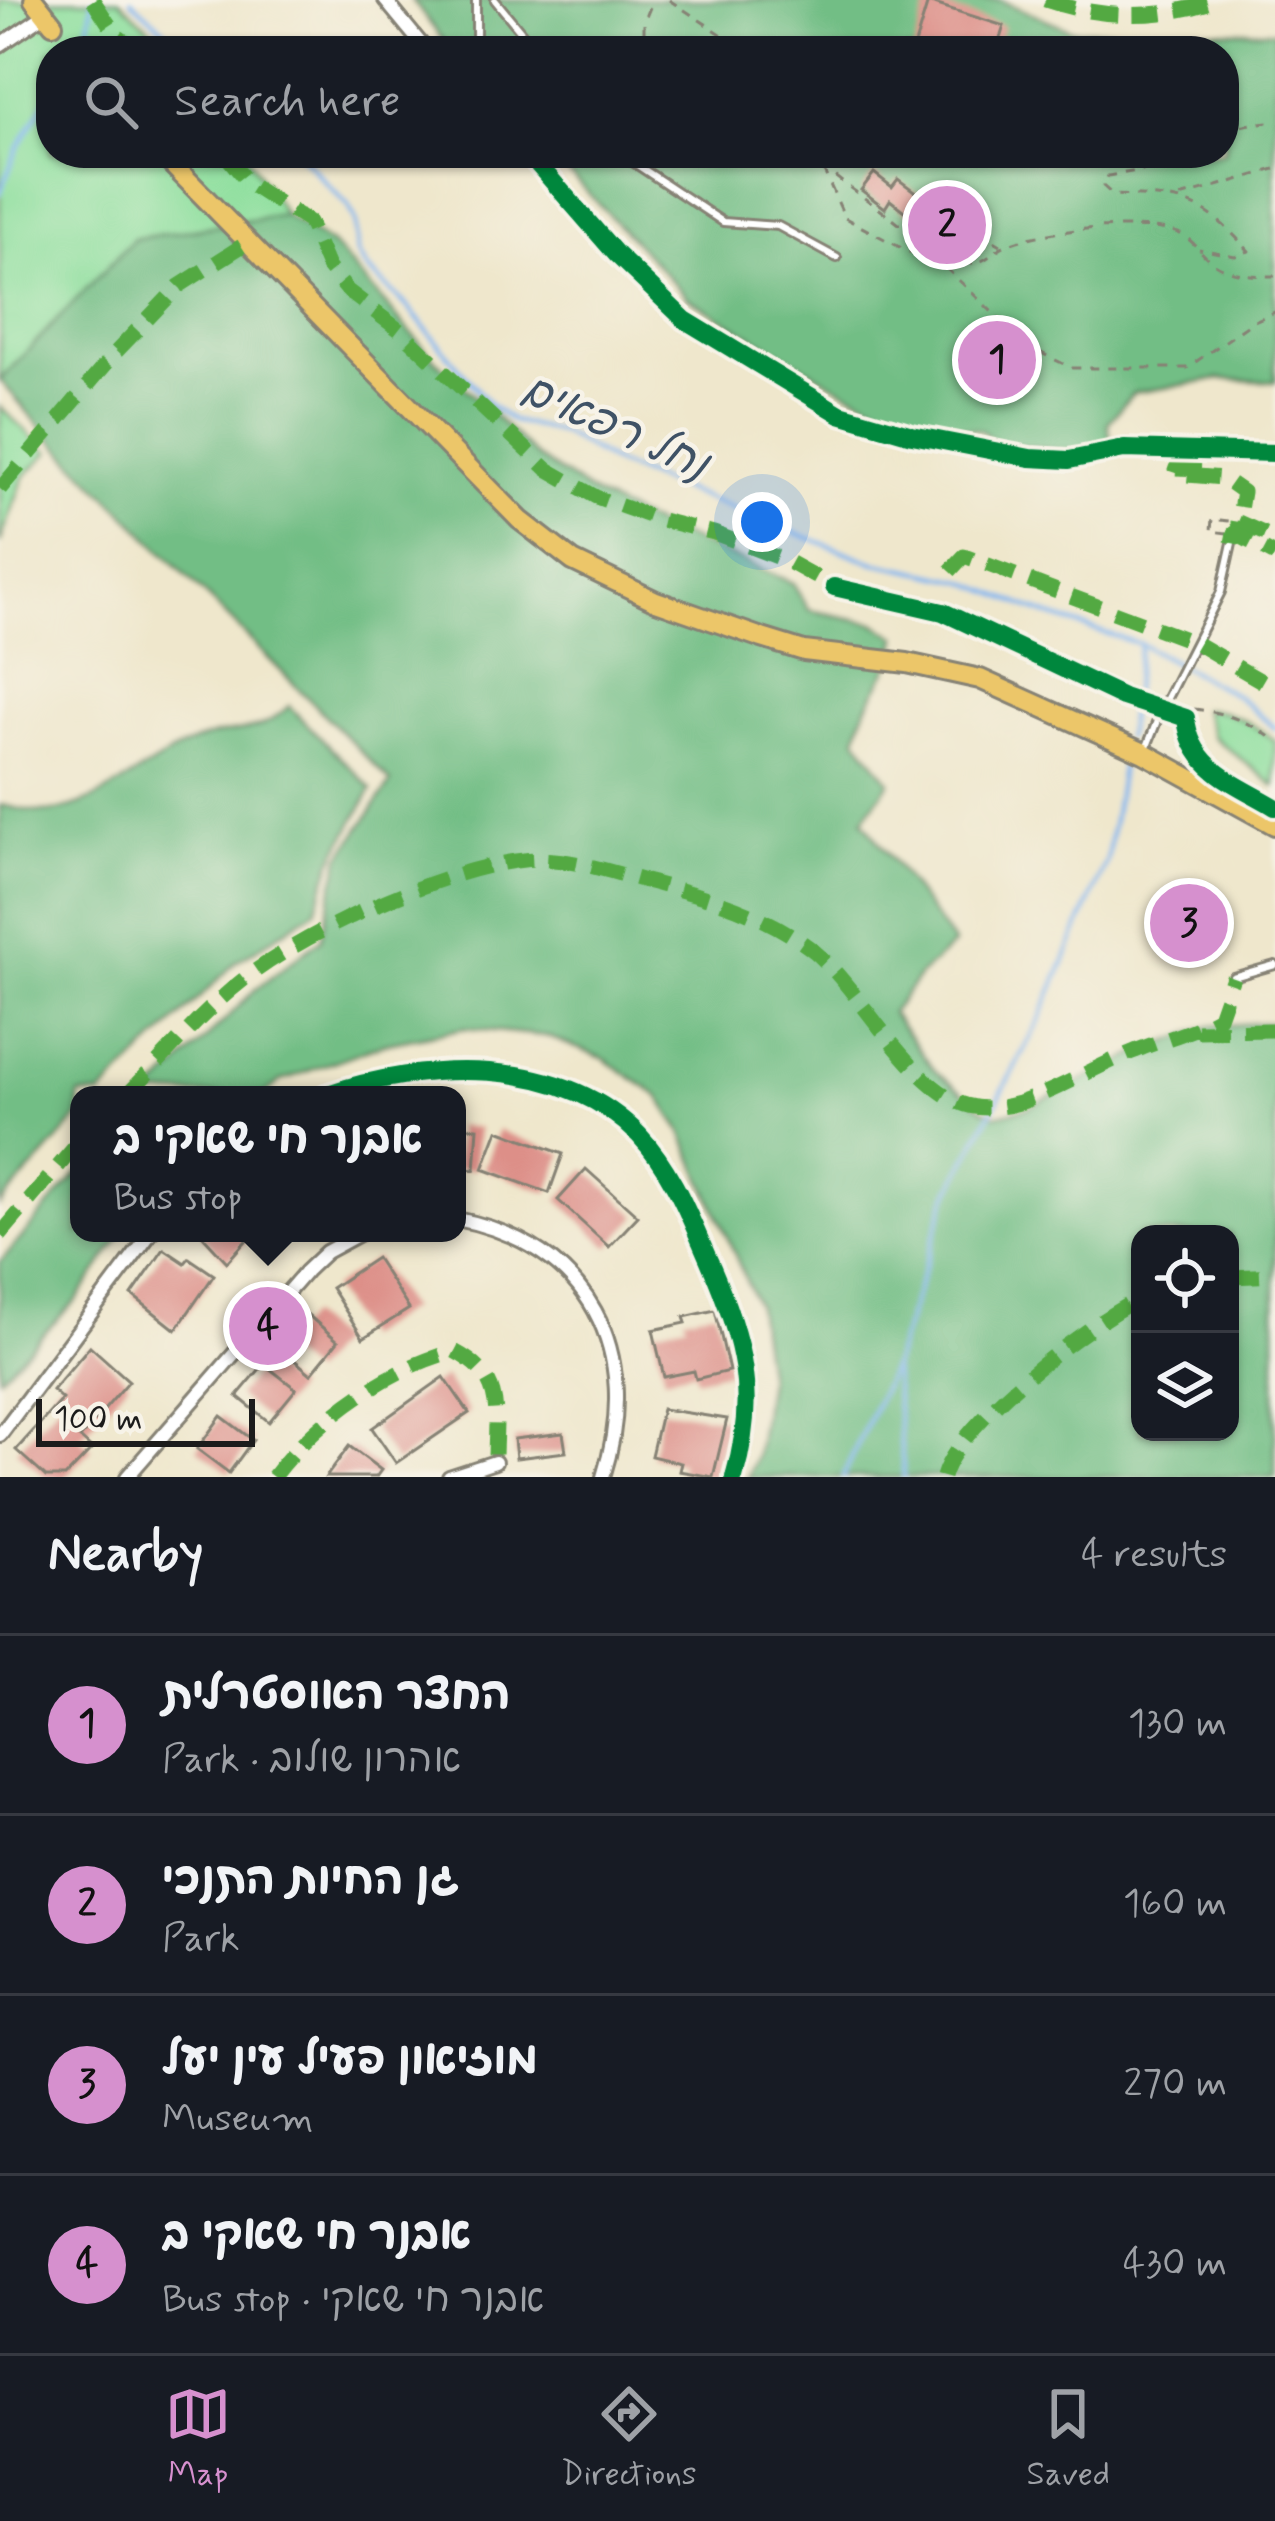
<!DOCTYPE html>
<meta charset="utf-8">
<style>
body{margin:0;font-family:Mynerve,"Playpen Sans Hebrew",sans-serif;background:#242831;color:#f1f3f6}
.controls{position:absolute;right:36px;bottom:36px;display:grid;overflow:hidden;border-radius:24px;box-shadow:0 3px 9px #0004}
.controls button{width:108px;height:108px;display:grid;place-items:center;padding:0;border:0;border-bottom:3px solid #363941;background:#171b24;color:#f1f3f6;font:60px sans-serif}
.scale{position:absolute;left:36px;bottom:30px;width:219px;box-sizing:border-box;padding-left:12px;border:6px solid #1c1c1c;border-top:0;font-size:33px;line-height:42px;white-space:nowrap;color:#1c1c1c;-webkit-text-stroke:9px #f7f3e8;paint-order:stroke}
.you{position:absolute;left:762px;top:522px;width:42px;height:42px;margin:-30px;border:9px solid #fff;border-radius:50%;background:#1a73e8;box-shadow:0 0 0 18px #1a73e833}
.badge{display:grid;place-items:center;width:78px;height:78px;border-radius:50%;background:#d690ce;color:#111;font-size:39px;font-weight:700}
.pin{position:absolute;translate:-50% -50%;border:6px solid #fff;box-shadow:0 3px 12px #0006}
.popup{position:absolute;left:70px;top:1086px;width:396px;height:156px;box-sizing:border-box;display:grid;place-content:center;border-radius:24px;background:#171b24;filter:drop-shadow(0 3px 9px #0005);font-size:39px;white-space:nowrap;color:#9ea1a6}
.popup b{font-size:45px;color:#f1f3f6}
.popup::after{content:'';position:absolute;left:50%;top:100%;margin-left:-24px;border:24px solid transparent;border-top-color:#171b24}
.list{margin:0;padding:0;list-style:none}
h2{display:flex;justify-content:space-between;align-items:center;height:156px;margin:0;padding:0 48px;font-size:51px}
h2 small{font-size:39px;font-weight:400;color:#9ea1a6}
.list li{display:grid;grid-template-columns:78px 1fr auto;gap:36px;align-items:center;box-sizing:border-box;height:180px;padding:0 48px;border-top:3px solid #363941}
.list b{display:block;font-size:45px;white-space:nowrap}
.list p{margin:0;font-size:39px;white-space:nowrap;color:#9ea1a6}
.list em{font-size:39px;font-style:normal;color:#9ea1a6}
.icon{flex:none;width:66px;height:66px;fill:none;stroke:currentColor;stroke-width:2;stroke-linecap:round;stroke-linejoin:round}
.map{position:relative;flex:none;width:1275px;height:1477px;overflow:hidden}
.search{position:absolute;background:#171b24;box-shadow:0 3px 9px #0004;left:36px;right:36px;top:36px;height:132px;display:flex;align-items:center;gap:30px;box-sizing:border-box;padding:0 42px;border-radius:48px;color:#9ea1a6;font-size:45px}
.sheet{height:876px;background:#171b24}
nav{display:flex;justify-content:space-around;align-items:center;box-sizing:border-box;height:168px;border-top:3px solid #363941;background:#171b24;font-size:33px;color:#9ea1a6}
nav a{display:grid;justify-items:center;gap:6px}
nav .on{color:#d690ce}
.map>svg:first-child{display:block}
.green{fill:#8edf9e;stroke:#557e5d;stroke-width:3}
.forest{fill:#72be85;stroke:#476d50;stroke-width:3;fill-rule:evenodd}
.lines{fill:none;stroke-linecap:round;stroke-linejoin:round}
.stream{stroke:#80b6ef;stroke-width:4.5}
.building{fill:#dd8f88}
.service-casing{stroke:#868274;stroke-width:12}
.minor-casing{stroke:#868274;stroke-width:18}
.primary-casing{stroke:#868274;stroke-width:24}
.path{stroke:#868274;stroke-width:3;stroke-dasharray:9 9;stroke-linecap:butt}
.service{stroke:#fff;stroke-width:6}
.minor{stroke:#fff;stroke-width:12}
.primary{stroke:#ecc669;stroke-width:18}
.quiet{stroke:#52a943;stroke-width:15;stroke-dasharray:30 15;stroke-linecap:butt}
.cycleway-casing{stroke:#f7f3e8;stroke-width:26}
.cycleway{stroke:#00873e;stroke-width:18}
.labels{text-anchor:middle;stroke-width:9;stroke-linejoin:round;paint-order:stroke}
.water-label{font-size:45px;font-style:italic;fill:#3f5266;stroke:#f7f3e8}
</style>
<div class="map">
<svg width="1275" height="1477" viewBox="0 0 1275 1477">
<rect width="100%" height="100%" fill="#f7f3e8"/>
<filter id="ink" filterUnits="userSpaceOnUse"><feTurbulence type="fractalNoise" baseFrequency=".00833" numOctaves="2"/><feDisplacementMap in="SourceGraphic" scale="24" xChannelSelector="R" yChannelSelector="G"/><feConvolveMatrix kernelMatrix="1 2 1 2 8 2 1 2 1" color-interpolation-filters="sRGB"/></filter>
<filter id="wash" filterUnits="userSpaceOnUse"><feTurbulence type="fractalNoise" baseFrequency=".004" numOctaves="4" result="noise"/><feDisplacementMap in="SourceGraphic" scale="48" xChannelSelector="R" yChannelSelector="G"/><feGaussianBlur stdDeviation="2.7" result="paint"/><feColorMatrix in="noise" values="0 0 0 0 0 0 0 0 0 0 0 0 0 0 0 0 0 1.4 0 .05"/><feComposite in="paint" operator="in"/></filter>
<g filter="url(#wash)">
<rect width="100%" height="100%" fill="#efe7cc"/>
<g class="green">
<polygon points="0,0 119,0 174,51 51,51 51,153 245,153 285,215 134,239 0,380"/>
<polygon points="0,407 49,452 24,477 0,543"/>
<path d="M1203,709C1228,709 1256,726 1275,741V786L1212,736Z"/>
</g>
<g class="forest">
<polygon points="412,0 999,0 1072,30 1275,31 1275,382 1220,379 1133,393 1108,423 1112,447 1071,452 996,442 980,430 912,420 842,389 688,298 550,153 1224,153 1224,51 451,51"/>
<path d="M285,215L333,246L431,355L538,458L596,496L645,520L793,583L809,610L874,623L898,637C892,677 864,696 857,738L890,782L863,820L954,944L921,974L891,1013L935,1071L983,1109L996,1115L1029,1107L1143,1051L1210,1026L1275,1022V1477H747L756,1457L767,1379L757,1306L682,1132L659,1096L603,1058L546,1036L465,1028L382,1044L281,1081L263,1095H150L256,989L321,939L340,858L391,782L51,439L0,380L134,239ZM1140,1234H1230V1432H1140Z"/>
<path d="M289,706L372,789L332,861L316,910L235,963L101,1095H79V1117L0,1205V805C14,807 32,813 46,812C105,808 149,756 205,738C244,726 255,737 289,706Z"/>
<polygon points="79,1172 79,1233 123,1233 77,1300 0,1377 0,1262"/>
</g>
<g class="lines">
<g class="stream">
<polyline points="131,0 188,51"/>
<polyline points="88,31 93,0"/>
<polyline points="298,153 348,206 355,222 357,253 366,268 405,304 492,407 512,421 560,432 618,465 872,562 964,581 1050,616 1140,644 1237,696 1275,728"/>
<polyline points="0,193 17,150 51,91"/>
<polyline points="1126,737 1140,644"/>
<polyline points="893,1369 904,1477"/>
<polyline points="843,1477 892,1367 947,1197 1041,1017 1107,860 1124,748"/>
</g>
</g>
<g id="blocks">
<g class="building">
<polygon points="928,2 1004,26 996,51 913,51"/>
<polygon points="874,173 892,187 898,179 921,196 908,214 890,200 885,208 861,190"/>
<polygon points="457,1126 478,1128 475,1170 457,1168"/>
<polygon points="498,1130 563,1154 549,1193 483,1169"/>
<polygon points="586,1169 638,1216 609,1247 558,1200"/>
<polygon points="200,1233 253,1233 227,1262"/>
<polygon points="164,1249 185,1263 189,1258 214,1275 176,1330 132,1295"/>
<polygon points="376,1258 409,1309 363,1338 331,1288"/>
<polygon points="715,1310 729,1371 696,1379 694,1371 664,1377 653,1330 686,1323 684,1317"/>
<polygon points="308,1315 338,1341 311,1374 280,1348"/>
<polygon points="90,1346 129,1381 80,1438 92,1449 65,1477 46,1477 16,1450 62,1399 52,1390"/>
<polygon points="264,1364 296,1389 269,1422 237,1396"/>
<polygon points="444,1377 469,1413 396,1463 372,1428"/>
<polygon points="662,1409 727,1419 713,1477 679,1471 681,1463 651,1456"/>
<polygon points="221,1416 253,1440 229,1473 197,1449"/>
<polygon points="563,1433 566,1452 516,1458 514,1439"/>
<polygon points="349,1446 381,1470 376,1477 326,1477"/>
</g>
</g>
</g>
<g filter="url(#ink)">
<use href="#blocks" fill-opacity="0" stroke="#868274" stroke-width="3"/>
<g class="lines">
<defs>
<g id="service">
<polyline points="476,0 476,51"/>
<polyline points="495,0 537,51"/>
<polyline points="619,153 723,222 778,226 837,258"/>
<polyline points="1146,749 1162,708 1221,592 1232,543"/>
<polyline points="1233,977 1275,965"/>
</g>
<g id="minor">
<polyline points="385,0 427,51"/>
<polyline points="0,45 46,14"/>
<polyline points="528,153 617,255 685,320 840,414 912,435 1030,458 1069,460 1124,449 1275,453"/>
<path d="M325,1095C422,1061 561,1054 639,1135C673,1171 690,1218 710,1263C743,1339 758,1395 734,1477"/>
<path d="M457,1219C590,1245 643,1352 603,1477"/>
<polyline points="0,1435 151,1233"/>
<polyline points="127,1477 306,1271 326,1252 361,1233"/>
<polyline points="449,1477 495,1462"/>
</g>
<g id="primary">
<polyline points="34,0 53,24"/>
<polyline points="72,48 74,51"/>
<polyline points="161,153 520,520 573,561 656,601 762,638 804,651 907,663 980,679 1144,753 1275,825"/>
</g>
</defs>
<use href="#service" class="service-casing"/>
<use href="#minor" class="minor-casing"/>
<use href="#primary" class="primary-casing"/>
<g class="path">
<polyline points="669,0 747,51"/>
<polyline points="644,51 644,22 653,0"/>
<polyline points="1224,128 1275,121"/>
<path d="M808,153C838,183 874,202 906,230C921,243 929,260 947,269L1029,347L1072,368H1187L1254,321L1275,312"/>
<path d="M1157,153L1158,159L1149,169L1108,176L1103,186L1113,195C1182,197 1200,197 1249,251L1235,256L1199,249"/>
<polyline points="823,169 845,218 909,252 922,249"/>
<polyline points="1180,197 1275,169"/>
<polyline points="948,214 1001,245"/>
<path d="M947,269C960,260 968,266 981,261C989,259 996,249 1004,246C1039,230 1142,220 1178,233C1192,238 1201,254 1213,263C1231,275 1254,276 1275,276"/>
<polyline points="1227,533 1211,531 1212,519 1238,522"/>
<path d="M1176,708C1214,709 1244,717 1275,741"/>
</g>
<use href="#service" class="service"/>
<use href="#minor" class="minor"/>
<use href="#primary" class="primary"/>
<g class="quiet">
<polyline points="93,0 116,35 138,51"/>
<path d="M1045,0C1101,19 1161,20 1217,0"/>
<polyline points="224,153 249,184 309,222 328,267 348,291 403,333 547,469 596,497 657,519 714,533 787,561 834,587"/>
<polyline points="1201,469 1176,468 1174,474 1223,478 1243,492 1238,522 1275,538"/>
<polyline points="0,489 116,352 179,286 248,242"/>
<polyline points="1232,543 1234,533 1275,555"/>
<polyline points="950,571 964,556 1196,643 1275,689"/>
<polyline points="1197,1031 1275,1030"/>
<path d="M127,1095C164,1057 201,1013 243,980C306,931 444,868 524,860C568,855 615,874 657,884C715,899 766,914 814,951C861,990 908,1086 966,1105C983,1110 1002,1108 1019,1103C1059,1090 1096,1066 1135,1051C1163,1039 1192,1033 1219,1017L1233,977"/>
<polyline points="0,1235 79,1142"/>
<polyline points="1230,1277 1275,1275"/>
<path d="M273,1477C315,1421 386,1369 454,1351C506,1378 495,1410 495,1462"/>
<path d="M943,1477C958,1422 1088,1324 1140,1298"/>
</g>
<defs>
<g id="cycleway">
<polyline points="528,153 617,255 685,320 840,414 912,435 1030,458 1069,460 1124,449 1275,453"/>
<path d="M834,587L943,612L1123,697L1186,718C1191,769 1235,783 1275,807"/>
<path d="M325,1095C422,1061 561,1054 639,1135C673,1171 690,1218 710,1263C743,1339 758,1395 734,1477"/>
</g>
</defs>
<use href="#cycleway" class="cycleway-casing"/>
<use href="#cycleway" class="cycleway"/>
</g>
</g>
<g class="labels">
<g class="water-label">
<text transform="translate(616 425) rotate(24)" y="16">נחל רפאים</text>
</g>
</g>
</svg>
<div class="controls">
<button><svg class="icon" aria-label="locate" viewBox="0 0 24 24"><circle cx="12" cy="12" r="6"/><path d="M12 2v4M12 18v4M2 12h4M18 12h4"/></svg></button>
<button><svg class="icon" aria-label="layers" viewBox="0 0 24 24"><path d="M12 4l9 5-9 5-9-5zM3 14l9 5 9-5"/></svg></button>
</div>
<div class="scale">100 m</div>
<div class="you"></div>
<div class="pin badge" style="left:997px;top:360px">1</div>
<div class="pin badge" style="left:947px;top:225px">2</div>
<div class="pin badge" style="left:1189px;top:923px">3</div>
<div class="pin badge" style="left:268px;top:1326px">4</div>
<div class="popup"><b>אבנר חי שאקי ב</b>Bus stop</div>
<div class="search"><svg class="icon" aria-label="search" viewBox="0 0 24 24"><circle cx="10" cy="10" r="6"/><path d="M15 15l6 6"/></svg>Search here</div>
</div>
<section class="sheet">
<h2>Nearby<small>4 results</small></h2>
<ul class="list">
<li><span class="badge">1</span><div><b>החצר האוסטרלית</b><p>Park · אהרון שולוב</p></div><em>130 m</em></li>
<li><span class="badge">2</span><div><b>גן החיות התנכי</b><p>Park</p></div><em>160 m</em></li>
<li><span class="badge">3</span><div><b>מוזיאון פעיל עין יעל</b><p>Museum</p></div><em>270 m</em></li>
<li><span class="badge">4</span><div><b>אבנר חי שאקי ב</b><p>Bus stop · אבנר חי שאקי</p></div><em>430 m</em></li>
</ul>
</section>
<nav>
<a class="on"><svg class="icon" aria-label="map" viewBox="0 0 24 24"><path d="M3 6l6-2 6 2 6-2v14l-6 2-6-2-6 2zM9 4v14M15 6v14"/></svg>Map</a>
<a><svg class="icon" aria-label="directions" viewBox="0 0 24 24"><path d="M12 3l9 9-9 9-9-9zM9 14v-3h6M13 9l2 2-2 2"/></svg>Directions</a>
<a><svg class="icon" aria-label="saved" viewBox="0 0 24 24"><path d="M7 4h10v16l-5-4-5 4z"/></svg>Saved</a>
</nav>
